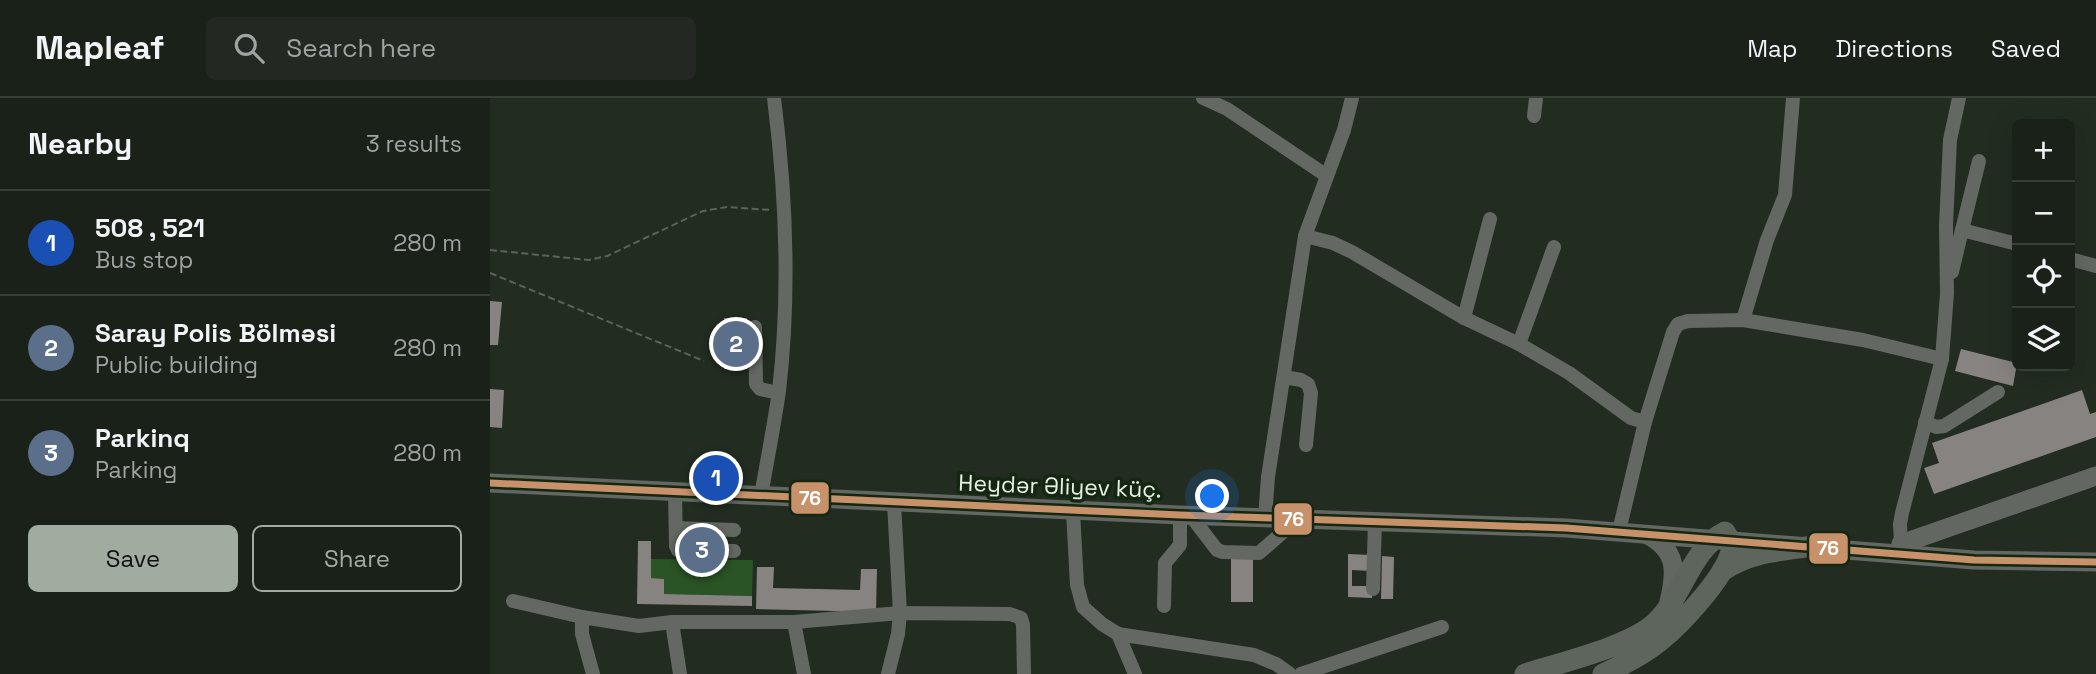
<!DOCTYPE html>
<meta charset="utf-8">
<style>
body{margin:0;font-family:"Space Grotesk",sans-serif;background:#232922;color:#f1f3f6}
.controls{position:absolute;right:21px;top:21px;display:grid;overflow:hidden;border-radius:10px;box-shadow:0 7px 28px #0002}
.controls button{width:63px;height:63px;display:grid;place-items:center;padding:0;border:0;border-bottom:2px solid #383e38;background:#1a2119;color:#f1f3f6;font:35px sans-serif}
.you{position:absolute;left:723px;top:399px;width:24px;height:24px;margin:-18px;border:5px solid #fff;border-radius:50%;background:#1a73e8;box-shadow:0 0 0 10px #1a73e833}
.badge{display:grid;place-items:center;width:46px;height:46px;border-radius:50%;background:#a1aca0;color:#fff;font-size:23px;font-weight:700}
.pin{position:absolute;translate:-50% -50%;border:4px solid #fff;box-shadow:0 2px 7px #0006}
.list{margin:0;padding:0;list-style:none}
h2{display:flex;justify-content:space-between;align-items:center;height:91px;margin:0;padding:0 28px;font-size:30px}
h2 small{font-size:23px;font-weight:400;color:#9fa3a2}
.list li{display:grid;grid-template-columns:46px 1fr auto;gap:21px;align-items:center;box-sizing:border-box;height:105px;padding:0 28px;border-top:2px solid #383e38}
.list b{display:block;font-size:26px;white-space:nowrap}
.list p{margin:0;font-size:23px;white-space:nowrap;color:#9fa3a2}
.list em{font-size:23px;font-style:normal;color:#9fa3a2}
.actions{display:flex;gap:14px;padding:21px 28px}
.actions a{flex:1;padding:16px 0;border:2px solid #a1aca0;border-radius:10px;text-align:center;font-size:24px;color:#a1aca0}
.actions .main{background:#a1aca0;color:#111}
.icon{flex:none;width:38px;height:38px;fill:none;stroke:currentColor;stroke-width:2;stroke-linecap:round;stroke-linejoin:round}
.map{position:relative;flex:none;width:1606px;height:576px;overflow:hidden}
header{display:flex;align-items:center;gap:42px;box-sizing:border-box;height:98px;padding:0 35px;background:#1a2119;border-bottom:2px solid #383e38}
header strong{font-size:33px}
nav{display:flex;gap:38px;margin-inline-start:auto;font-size:24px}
.search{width:490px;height:63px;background:#232922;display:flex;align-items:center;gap:18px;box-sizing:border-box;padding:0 24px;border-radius:10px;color:#9fa3a2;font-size:26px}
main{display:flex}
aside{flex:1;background:#1a2119}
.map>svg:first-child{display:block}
.green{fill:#2a5425}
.building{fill:#868381}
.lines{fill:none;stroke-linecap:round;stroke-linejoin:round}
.path{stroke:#5c625b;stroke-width:2;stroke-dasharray:7 3.5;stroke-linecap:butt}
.minor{stroke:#636862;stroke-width:14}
.major{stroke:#626861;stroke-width:19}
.highway{stroke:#5e655d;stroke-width:21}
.bus-1-casing{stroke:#152613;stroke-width:12}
.bus-1{stroke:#c7916a;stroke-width:7}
.labels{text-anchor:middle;stroke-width:7;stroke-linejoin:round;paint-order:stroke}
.street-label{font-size:23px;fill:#e6f1e4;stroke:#152613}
.line-badge{stroke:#152613;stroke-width:2.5}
.badge-label{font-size:19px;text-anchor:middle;font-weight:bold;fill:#fff}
</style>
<header>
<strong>Mapleaf</strong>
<div class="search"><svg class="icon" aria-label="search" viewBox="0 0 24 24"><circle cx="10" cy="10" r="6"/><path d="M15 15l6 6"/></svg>Search here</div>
<nav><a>Map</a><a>Directions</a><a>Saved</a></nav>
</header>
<main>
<aside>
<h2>Nearby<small>3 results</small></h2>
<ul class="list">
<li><span class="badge" style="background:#1a4fb4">1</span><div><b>508 , 521</b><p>Bus stop</p></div><em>280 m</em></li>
<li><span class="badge" style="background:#5c6f8a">2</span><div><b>Saray Polis Bölməsi</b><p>Public building</p></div><em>280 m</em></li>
<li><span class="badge" style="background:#5c6f8a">3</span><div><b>Parkinq</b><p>Parking</p></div><em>280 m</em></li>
</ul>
<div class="actions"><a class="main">Save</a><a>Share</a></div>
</aside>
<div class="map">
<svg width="1606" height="576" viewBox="0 0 1606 576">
<rect width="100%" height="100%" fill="#222c21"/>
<polygon class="green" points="161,461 263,462 262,498 174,496 174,481 161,480"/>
<g class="building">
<polygon points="0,203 12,204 8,247 0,247"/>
<rect x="234" y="220" width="23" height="51"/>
<polygon points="1471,251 1527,265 1523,288 1465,273"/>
<polygon points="0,291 14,292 12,330 0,329"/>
<polygon points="1592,292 1600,316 1606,314 1606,339 1444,396 1434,370 1449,365 1442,345"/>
<polygon points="148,443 161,443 161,480 174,481 174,496 262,498 262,508 147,506"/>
<polygon points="858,456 881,457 881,473 862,472 862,488 882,488 882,500 858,499"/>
<polygon points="892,458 904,459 903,501 891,501"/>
<rect x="741" y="460" width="22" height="44"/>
<polygon points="267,469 284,469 283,490 370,492 371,471 387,471 386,514 266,511"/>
</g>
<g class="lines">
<g class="path">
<polyline points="0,152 99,162 117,158 213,113 237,109 281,112"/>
<polyline points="0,175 214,263"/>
</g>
<g class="minor">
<polyline points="713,0 737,11 837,78"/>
<polyline points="1044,18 1046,0"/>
<polyline points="1472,132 1489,63"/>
<polyline points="815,138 843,145 862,154 974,220 1029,246 1079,275 1141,320 1155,324"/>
<polyline points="1580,161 1606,168"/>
<polyline points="1462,174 1472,132 1527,146"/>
<polyline points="974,220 1000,121"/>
<polyline points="1253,222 1277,142 1295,97 1303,0"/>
<polyline points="265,229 266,286 270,291 288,295"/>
<polyline points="1029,246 1064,149"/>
<polyline points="794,279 811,282 818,286 821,295 816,347"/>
<polyline points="1435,324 1446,329 1454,328 1508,294"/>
<polyline points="185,394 186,448 188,452 244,453"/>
<path d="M271,398C277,363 284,328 289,293C300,198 296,95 284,0"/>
<polyline points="583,413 587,487 593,509 612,526 628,536 645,576"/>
<polyline points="701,418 727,452 733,454 769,455 809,420"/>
<polyline points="775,420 778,379 815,138 854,32 862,0"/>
<polyline points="186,430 244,432"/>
<polyline points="1129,433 1155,324 1183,234 1188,226 1198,223 1253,222 1373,242 1452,261"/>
<polyline points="1411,446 1410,426 1412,415 1452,261 1457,195 1456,127 1460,42 1469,0"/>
<polyline points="883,491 885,422"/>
<polyline points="23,503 92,519 149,528 182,524 304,524 410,515 520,516 531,520 533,527 534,576"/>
<polyline points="674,508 675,465 690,447 690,417"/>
<polyline points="92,519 92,536 103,576"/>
<polyline points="182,524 190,576"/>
<polyline points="304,524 314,576"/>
<polyline points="628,536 764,557 786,566 800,576"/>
<polyline points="398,576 408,536 410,515 404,405"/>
<polyline points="811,576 952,529"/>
</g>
<g class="major">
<polyline points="0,385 690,417 1076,430 1484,462 1606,464"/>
<path d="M1158,437C1188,453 1186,474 1179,504"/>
<polyline points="1411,446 1606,378"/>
</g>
<g class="highway">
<path d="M1232,473C1259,455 1285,453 1317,449"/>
<path d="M1035,576C1069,565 1142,548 1166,524C1193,498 1201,451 1235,434L1242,446C1242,473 1191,526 1170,543C1153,557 1133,567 1113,576"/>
</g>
<defs>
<polyline id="bus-1" points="0,385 690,417 1076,430 1484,462 1606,464"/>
</defs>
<use href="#bus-1" class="bus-1-casing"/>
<use href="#bus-1" class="bus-1"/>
</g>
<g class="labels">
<g class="street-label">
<text transform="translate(570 388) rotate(2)" y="8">Heydər Əliyev küç.</text>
</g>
</g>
<g class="line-badge">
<rect x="300" y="383" width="40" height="34" rx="7" fill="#c7916a"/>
<rect x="783" y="404" width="40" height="34" rx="7" fill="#c7916a"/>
<rect x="1318" y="434" width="41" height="33" rx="7" fill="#c7916a"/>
</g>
<g class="badge-label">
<text x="320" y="407">76</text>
<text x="803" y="428">76</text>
<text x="1338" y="457">76</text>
</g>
</svg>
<div class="controls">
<button>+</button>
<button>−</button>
<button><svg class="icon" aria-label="locate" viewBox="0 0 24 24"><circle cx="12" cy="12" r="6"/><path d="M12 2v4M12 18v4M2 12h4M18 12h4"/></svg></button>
<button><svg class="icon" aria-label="layers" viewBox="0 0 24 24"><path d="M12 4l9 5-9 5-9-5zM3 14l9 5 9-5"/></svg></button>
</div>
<div class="you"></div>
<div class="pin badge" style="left:226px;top:380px;background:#1a4fb4">1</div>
<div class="pin badge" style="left:246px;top:246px;background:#5c6f8a">2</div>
<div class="pin badge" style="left:212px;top:452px;background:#5c6f8a">3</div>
</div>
</main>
